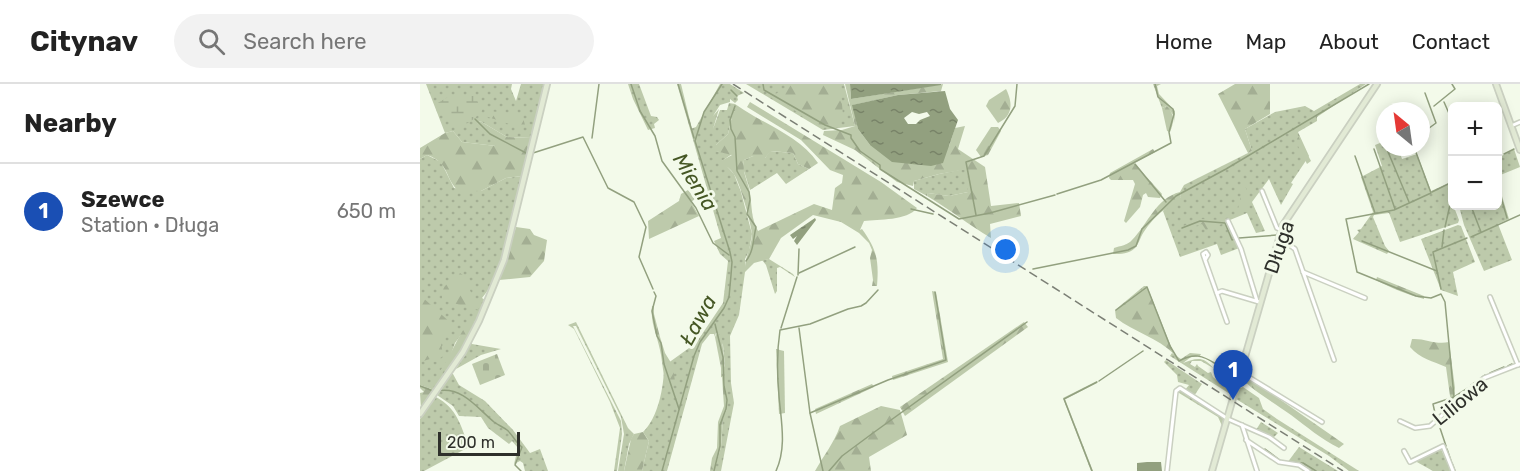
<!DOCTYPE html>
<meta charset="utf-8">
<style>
body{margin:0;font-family:Rubik,sans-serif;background:#f2f2f2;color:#222}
.controls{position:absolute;right:18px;top:18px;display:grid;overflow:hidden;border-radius:9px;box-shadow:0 3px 15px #0003}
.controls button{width:54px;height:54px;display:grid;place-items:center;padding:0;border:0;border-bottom:2px solid #e0e0e0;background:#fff;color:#222;font:30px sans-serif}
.compass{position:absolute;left:956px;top:18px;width:54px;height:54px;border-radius:50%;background:#fff;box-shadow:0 3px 15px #0003;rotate:331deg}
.scale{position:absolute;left:18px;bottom:15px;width:82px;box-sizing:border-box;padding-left:6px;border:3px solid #2e302b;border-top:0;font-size:16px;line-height:21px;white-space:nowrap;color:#2e302b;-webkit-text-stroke:4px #f3faea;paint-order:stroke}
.you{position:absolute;left:586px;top:166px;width:21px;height:21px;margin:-15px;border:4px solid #fff;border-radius:50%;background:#1a73e8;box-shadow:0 0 0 9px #1a73e833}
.badge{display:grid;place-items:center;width:39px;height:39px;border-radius:50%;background:#b45309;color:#fff;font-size:20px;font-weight:700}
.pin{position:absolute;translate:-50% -50px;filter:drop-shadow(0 2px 3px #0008)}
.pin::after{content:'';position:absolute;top:32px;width:21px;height:18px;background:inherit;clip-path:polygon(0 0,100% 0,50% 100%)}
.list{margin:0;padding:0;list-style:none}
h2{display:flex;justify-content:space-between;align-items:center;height:78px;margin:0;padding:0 24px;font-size:26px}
h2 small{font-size:20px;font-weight:400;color:#767676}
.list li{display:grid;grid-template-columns:39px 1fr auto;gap:18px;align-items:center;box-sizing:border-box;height:96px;padding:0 24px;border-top:2px solid #e0e0e0}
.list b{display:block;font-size:22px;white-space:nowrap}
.list p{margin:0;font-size:20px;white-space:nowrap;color:#767676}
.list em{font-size:20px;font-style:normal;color:#767676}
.icon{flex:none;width:33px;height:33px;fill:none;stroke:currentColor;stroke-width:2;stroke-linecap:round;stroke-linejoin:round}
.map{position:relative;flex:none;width:1100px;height:387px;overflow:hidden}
header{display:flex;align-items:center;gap:36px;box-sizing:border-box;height:84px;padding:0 30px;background:#fff;border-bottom:2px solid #e0e0e0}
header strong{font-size:28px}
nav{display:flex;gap:33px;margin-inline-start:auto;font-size:21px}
.search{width:420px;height:54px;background:#f2f2f2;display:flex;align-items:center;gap:15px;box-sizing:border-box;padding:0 21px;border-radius:33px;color:#767676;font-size:22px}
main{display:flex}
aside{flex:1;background:#fff}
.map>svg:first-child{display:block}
.green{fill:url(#green-dots)}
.forest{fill:url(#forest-firs)}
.wetland{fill:url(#wetland-marsh)}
.cemetery{fill:url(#cemetery-stones)}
.water{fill:url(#water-ripples);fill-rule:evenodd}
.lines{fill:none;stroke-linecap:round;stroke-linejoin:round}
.stream{stroke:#92a07f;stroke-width:1.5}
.street-casing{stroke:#cad0c1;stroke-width:6}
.secondary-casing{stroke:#cad0c1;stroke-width:8}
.street{stroke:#fff;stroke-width:3}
.secondary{stroke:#e2ead5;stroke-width:4.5}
.rail{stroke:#7b7f75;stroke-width:1.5;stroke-dasharray:9 4.5;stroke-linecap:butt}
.labels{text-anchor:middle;stroke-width:6;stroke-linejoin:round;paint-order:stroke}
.street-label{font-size:20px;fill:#2e302b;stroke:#f3faea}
.water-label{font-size:21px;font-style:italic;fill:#455724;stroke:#f3faea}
</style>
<header>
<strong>Citynav</strong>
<div class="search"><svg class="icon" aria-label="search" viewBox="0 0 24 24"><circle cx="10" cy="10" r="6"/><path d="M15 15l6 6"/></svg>Search here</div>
<nav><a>Home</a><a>Map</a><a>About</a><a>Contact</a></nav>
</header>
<main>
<aside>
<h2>Nearby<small></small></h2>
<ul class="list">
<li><span class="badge" style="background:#1a4fb4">1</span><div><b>Szewce</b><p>Station · Długa</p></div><em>650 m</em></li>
</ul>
</aside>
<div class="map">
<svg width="1100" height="387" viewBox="0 0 1100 387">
<defs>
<pattern id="green-dots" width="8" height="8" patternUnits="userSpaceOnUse" patternTransform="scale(1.5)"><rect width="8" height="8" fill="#bdcaab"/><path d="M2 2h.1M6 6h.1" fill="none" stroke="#a3ae93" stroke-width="1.8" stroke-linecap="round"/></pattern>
<pattern id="forest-firs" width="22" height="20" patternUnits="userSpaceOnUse" patternTransform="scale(1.5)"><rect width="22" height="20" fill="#bdcaab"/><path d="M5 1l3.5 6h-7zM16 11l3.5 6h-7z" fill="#a3ae93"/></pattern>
<pattern id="wetland-marsh" width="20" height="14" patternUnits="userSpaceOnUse" patternTransform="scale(1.5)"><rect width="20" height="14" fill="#bdcaab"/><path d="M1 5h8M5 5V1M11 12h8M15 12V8" fill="none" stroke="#a3ae93"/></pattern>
<pattern id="cemetery-stones" width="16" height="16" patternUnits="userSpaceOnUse" patternTransform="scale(1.5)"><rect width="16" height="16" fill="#bdcaab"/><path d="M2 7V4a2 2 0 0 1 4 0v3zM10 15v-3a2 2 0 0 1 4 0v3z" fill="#a3ae93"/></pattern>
<pattern id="water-ripples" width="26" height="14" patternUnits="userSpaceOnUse" patternTransform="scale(1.5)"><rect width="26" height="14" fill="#92a07f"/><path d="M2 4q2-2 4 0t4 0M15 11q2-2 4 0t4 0" fill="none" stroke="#788368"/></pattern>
</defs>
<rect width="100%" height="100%" fill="#f3faea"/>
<g class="green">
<polygon points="6,0 92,0 91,5 96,17 101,0 124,0 111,54 87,53 60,37 56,42 77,58 76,62 42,58 33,47 25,49"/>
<polygon points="208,0 219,0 231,32 237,33 239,36 234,40 235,44 228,46 213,15"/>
<path d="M300,0H310L324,9L317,12L318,16L315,19L310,15V18L300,21L293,32L299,25L293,45L300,26H307L309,19L315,20L324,26H317L313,28L308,50L296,61V67L312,70L302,77L314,90L321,108L332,150L329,167L325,175V188L319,231L310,252L311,299L314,319L301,387H294L301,363L303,334L307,325L304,294L301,293V284L305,283L303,261L296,248L295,253L294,250H290L282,260L247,387H222L229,357L223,348C238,334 244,303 244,282L276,259L303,219L308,177L300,170L294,157L301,154L270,45L276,43Z"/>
<polygon points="326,0 424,0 435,42 403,46"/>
<polygon points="733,0 741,0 737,2 739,10 755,27 754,39 753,31 747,22 742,24"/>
<polygon points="940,0 946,0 897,33 897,37 878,48 889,72 871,99 873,100 861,121 849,95 832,118 845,147 836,149 827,129 810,136 822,163 801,171 797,160 760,173 743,127 761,113 760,108 764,101 832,67 825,45 855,28 885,22 894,27"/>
<polygon points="965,57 965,63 978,63 982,75 997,70 1011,107 1032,98 1029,118 1032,118 1039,136 1038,139 980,158 969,129 954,131 953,133 965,162 969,167 967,170 933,155 939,148 937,146 941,145 953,128 941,93 962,82 955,61"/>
<polygon points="1094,65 1100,83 1078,92 1078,74"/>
<polygon points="350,67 373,69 378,80 389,85 366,100 357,89 330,106 323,84 324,76 333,72 345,74"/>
<path d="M7,71L21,78L34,104L61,107L86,94L102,92C92,131 89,182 62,214L65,216L56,238L51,237L35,259L30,273L21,287L25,290L14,306L0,301V75Z"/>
<polygon points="549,84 548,108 529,112 508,109 507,112 494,105 494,97 519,90"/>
<polygon points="1078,99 1089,135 1078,140 1092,176 1064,187 1044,141 1039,122 1078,122"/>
<polygon points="1038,141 1041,142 1055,178 1033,188 1038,212 1021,206 1001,155"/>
<polygon points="349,175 373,190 375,193 360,183 357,184 357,207 355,210 346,181 342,176"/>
<polygon points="156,238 208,344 214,350 209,360 204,387 198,387 204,350 201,333 156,242 153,242 201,337 202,350 197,387 194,387 200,344 190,318 158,253 154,245 148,241"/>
<polygon points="52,256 52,260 81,265 61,271 36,285"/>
<path d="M752,269L761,275L770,269L781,270L780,272L771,273L763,279C775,275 783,271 793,284L781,277H772L770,280L775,283L777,280L778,282L788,289L791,288L793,293L800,299L814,296L816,298L814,308L812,307L810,310L750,272Z"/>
<polygon points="746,276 782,300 774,312 764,307 769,301 758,298 757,291 744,278"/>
<polygon points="31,290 33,290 39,301 65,317 93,346 110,369 120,365 128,387 105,387 103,379 100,377 94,380 98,364 92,357 89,360 68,344 61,333 39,332 33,322 17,311"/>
<polygon points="677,297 677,299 645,315 673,387 671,387 643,314"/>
<polygon points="823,303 839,314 843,325 857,335 939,387 929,387 909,372 816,315 820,304"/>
<polygon points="759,305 801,332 805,337 803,344 798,333 759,309 757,307"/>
<path d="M16,313C37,324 41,342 49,363L4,387H0V335Z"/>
<polygon points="841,338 858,349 853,354 836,346"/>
<polygon points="879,363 918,387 892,387 880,380 867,379"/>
<polygon points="1021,365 1031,387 1013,387 995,377"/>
</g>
<g class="forest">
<polygon points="257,0 261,0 272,45 270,45"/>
<path d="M371,0H420L423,31L414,44C397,44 367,22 354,11Z"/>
<path d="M425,0H432L430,1L431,15L523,0L521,7L478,11L433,21L438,45L450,61L529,62L535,44L545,42L538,65L565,83L571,122L599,119L601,132L570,140L571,154C549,141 529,125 507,112L508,109L529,112L548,108V85L519,90L494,97L493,102L477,98L435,66L403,51L404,47L422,46L435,42Z"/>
<polygon points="815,0 850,0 850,30 825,45 832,67 828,69 798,10"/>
<path d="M586,5C593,19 593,32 578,39L566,22L569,16Z"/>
<path d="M330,18L461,98L497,124C487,137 459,135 444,137L440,146L442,145C457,166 459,176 457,202H452L453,196L450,174L452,166L449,159L439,149L421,138L393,131L361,154L349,175L334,179L325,188C324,174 331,165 332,151C332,142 320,100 315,92C312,87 308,82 302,81L301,77L312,71L295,67L296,61L308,50L313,28L316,26H324C349,42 381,54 398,79L389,85L378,80L373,69L351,67L345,74L339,78L333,72L324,76C322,89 328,97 330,109C332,123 331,134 338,147L394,120L412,126L415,104L422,99L423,91L410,86L381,56L327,23Z"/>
<path d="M747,22C755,31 754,38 750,48L747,47L742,24Z"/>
<polygon points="67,27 102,30 105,41 99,47 95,42 68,33 66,32"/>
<path d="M60,37L87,53L111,54L102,92L86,94L61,107L40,108C24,96 31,79 7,71L0,75V64L25,49L33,47L42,58L76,62V58L55,42Z"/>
<polygon points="571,43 578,43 581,47 568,71 561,73 556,66"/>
<polygon points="877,50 891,77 887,80 873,52"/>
<polygon points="733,65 735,68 714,79 742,110 740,114 728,113 726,109 723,111 720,123 706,139 704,137 715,100 713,96 691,96 689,94 690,89"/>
<polygon points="823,102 826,104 829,119 826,128 821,128 818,125"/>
<polygon points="268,106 275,115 271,118 279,132 229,155 228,137 259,117 261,110"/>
<path d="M760,108L761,113C754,125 749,122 740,129C733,135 726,144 722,151C720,155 718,161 715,164C709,170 701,170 693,170L694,164C700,162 708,161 712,156C728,140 736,114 760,108Z"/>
<polygon points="780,135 802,136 804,137 802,140 786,146 782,140 763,146 761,143"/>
<polygon points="96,143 110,145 114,151 127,156 124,177 110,193 79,196"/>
<path d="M40,189L50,196L49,204L59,226L22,216C22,194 32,203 40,189Z"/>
<path d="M957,193L1004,212V215C988,211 971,204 956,196Z"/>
<path d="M724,202H727L754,270C738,254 714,248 696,234L695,226Z"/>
<polygon points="512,207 516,208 528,278 473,296 472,292 523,275"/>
<polygon points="0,211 33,241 21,258 23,272 15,278 10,275 0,278"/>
<path d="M232,222H234V230L240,253L245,269L253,282L255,298L249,304C242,291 243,279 240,266C237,251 230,238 232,222Z"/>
<path d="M51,236L56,238L40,267L25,290L22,289L20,287C32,271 37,251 51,236Z"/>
<polygon points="604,238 608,243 485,332 480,323"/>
<polygon points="298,247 302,255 305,284 301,284 295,253"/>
<path d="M992,255C1005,254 1015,261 1029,258L1035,304L1034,315H1031L1030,312L1026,283C1013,277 1000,275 990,263Z"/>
<polygon points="356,265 364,267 365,329 359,330"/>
<polygon points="302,293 304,294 307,325 303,334 301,363 294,387 290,387 292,374 297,364 298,338 304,322"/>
<path d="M827,294L845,305L924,360L919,364C901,355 887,343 871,331C856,320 838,310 824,297Z"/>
<polygon points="452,300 454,303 396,330 395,325"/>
<polygon points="0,301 14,306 1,324 0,309 4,308 0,304"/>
<path d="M461,322L480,326L487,351L449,373L451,387H395C404,371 414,359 420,342Z"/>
<polygon points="223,348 229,357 222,387 204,387 211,355 214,350"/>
</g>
<path class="wetland" d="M50,11L55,12L62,27C42,49 29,45 16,20L28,13Z"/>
<polygon class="cemetery" points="77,270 85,291 60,301 52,280"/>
<g class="water">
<polygon points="430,0 521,0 521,1 431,15"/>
<path d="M525,7L530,25L538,36L523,79L511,82L472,78L450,61L438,45L432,21L478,11ZM492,28L499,30L507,28L510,32L500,36L496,40H488L484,34Z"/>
<polygon points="395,134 396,136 377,161 374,157 377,152 373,155 370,151"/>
<polygon points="727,378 741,378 742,387 717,387 717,379"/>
</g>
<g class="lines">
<g class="stream">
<polyline points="211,0 220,27 235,52 242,77 276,124 293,159 309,171"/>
<polyline points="258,0 274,54"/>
<polyline points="343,0 344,6 405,41 431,51 431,54 440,67 460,81 460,85 539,135 570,129 635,111"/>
<polyline points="311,6 317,12"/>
<polyline points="1024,18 1031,34"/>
<path d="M315,22L310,36L311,45L315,53L317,87L329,108L330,116L327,130L336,143C333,155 334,167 326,177"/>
<polyline points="1014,22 1035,5 1032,0"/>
<polyline points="55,35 70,50 108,70"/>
<polyline points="1001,50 1016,39 1005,9"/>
<polyline points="962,51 965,60"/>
<polyline points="172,54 179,0"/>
<polyline points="966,63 989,118"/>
<polyline points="994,63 1011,109 974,126 926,135 937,188 996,212 1011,214 1021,210 1025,218 1034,313 1013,320 1016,334"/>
<polyline points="954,65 975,125"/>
<polyline points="113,69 163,53 188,104 214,118 226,143 219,173 233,205"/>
<polyline points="1084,70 1094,65"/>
<polyline points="935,72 955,129"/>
<polyline points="1078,73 1081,72"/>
<polyline points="715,80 746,118"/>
<polyline points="1078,103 1087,134"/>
<polyline points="1012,108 1032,98"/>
<polyline points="637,110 681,96 751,59 749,48 754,30 753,25 738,13 735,0"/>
<polyline points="1051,122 1061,148"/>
<polyline points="491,125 513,130"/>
<polyline points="556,131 546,78 564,72 595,22 597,0"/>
<polyline points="1025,143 1032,112"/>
<polyline points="762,144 780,137 805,139 812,156 814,155"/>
<polyline points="1051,153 1100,131"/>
<polyline points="819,154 857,151"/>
<polyline points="942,157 1017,187"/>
<polyline points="1022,163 1024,146"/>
<polyline points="613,185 708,166 716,162 722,145 756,112 806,85 949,0"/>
<polyline points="379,189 435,163"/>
<polyline points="378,191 379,165"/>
<polyline points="1021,205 1013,168 1047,154"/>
<polyline points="234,208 236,212 232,227 237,252 241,259 244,280 259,325"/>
<path d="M696,226L727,203L750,262L759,277C774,269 782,271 796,280"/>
<polyline points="361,244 377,193"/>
<polyline points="379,244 390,329 403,387"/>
<polyline points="1088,282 1092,280"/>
<polyline points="1070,289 1084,283"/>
<polyline points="679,297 723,267"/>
<polyline points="1051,301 1065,291"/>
<polyline points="0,302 13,307"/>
<path d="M18,307C42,302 58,325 74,338C78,341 83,343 87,346C93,351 95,358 102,363L95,381L101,387"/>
<polyline points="1034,313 1048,304"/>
<polyline points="390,329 468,296 526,276 515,208"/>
<polyline points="1018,338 1026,362"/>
<polyline points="845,365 861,377"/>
<polyline points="1027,365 1031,377"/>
<polyline points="865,378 883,379 896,387"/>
<polyline points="1032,379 1035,387"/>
<polyline points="242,387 274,272 280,258 304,224 309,213 311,191 312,178 310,168 275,57 284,28 302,0"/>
<polyline points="294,387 300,362 300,341 306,325 307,316 304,302 303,273 295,240"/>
<path d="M356,387C367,363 361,337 359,312C357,291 357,266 360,246L390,240L428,225L441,222L446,219L458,206"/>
<polyline points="409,387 422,372 453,349 607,238"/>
<polyline points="672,387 644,315 677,298"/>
</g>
<defs>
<g id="street">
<polyline points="1091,42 1100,38"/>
<polyline points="842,107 857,144 861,146"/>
<polyline points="808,137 821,165 837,217"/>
<polyline points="860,154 875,165 914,276"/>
<polyline points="785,176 783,170 786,168 788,171 785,176 807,238"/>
<polyline points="883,188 945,214"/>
<polyline points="797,209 802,207 839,218"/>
<polyline points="1070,213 1098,281"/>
<polyline points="822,289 902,338"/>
<polyline points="980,337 995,344 1010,342 1064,294 1100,280"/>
<polyline points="822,341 837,387"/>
<polyline points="826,356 859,378 879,381 888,387"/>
<polyline points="984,367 990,378 1023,362 1033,387"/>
<polyline points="747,387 756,307 760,304 808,335 849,353 864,364"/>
</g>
<g id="secondary">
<polyline points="1076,0 1100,66"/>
<polyline points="0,330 43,268 59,237 84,176 127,0"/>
<polyline points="792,387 863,141 957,0"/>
</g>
</defs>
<use href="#street" class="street-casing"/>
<use href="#secondary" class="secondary-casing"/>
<use href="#street" class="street"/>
<use href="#secondary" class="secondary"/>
<polyline class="rail" points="313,0 923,387"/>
</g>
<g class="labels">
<g class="street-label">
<text transform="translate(859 163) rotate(-71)" y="7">Długa</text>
<text transform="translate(1040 317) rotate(-39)" y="7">Liliowa</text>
</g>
<g class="water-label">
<text transform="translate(275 98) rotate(58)" y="7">Mienia</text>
<text transform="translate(278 236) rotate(-61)" y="7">Ława</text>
</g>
</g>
</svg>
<div class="controls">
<button>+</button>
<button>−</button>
</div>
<svg class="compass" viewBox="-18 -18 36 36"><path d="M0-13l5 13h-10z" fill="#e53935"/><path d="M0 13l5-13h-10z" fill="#767676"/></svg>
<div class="scale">200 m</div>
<div class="you"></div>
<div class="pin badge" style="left:813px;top:316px;background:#1a4fb4">1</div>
</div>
</main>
